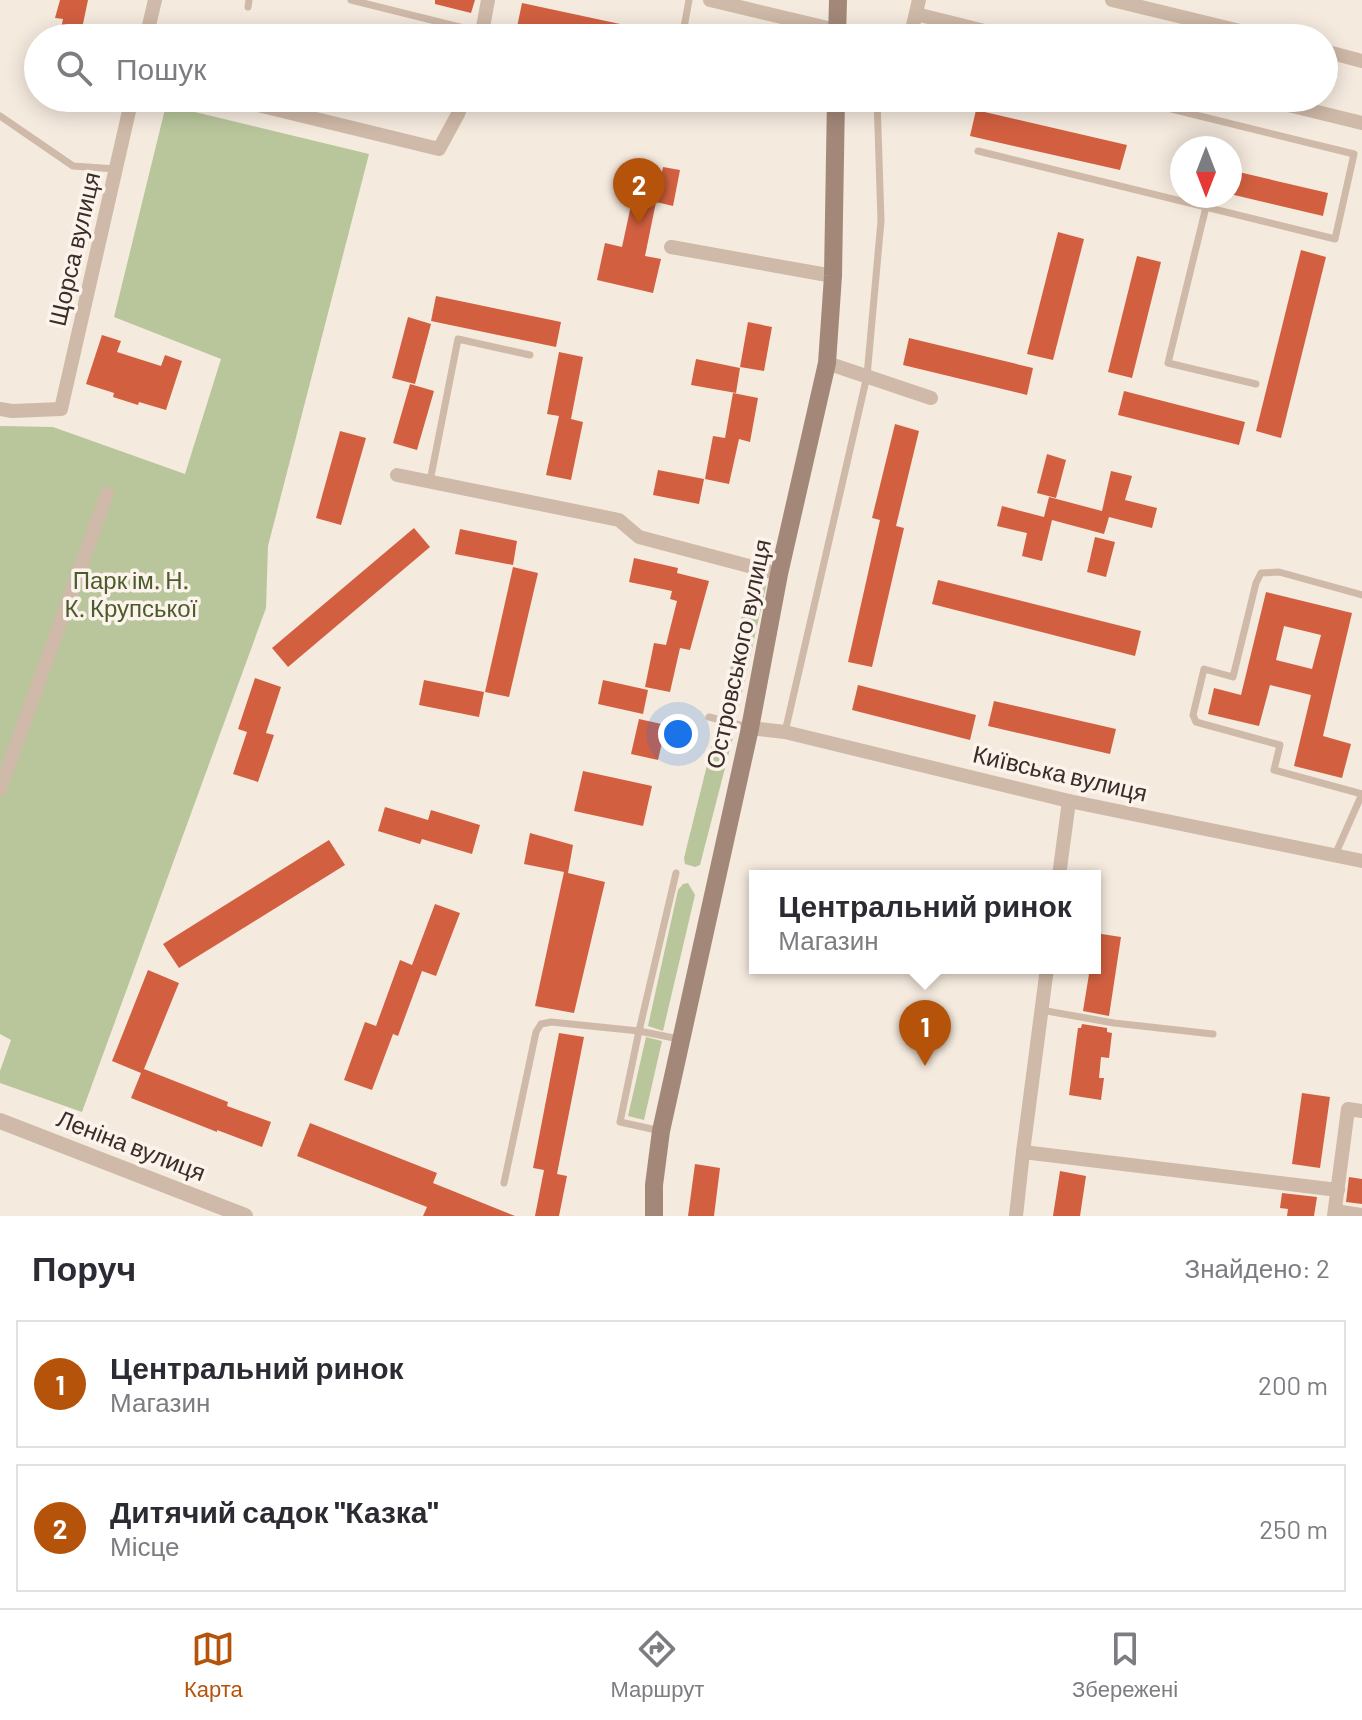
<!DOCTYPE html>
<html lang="uk">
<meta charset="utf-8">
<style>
body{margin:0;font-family:Barlow,sans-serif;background:#f7f7f7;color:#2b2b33}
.compass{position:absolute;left:1170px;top:136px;width:72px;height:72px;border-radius:50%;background:#fff;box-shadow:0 4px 20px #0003;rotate:180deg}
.you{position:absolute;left:678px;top:734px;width:28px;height:28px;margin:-20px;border:6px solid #fff;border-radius:50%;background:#1a73e8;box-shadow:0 0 0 12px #1a73e833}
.badge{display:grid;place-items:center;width:52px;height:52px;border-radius:50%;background:#b45309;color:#fff;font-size:26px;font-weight:700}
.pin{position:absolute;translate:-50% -66px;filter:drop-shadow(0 2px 4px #0008)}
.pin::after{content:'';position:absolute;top:42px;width:28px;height:24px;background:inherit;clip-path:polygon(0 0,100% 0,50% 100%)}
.popup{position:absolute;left:749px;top:870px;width:352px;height:104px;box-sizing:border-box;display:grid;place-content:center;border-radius:0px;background:#fff;filter:drop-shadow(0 2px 6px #0005);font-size:26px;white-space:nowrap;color:#7c7c81}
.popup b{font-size:30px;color:#2b2b33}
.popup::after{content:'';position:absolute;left:50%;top:100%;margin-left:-16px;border:16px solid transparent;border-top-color:#fff}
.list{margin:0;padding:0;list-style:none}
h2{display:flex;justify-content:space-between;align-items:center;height:104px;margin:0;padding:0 32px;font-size:34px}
h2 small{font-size:26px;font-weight:400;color:#7c7c81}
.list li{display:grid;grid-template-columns:52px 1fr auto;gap:24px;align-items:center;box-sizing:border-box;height:128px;margin:0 16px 16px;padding:0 16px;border:2px solid #e1e1e2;border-radius:0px}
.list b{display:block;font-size:30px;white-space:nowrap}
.list p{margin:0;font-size:26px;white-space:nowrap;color:#7c7c81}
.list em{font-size:26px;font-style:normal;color:#7c7c81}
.icon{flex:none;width:44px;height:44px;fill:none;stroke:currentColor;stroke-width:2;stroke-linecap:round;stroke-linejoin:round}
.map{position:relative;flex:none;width:1362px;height:1216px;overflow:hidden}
.search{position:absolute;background:#fff;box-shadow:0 4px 20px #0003;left:24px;right:24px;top:24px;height:88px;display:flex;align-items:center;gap:20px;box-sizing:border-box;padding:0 28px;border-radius:44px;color:#7c7c81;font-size:30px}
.sheet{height:392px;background:#fff}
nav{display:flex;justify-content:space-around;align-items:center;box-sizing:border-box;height:112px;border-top:2px solid #e1e1e2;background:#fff;font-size:22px;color:#7c7c81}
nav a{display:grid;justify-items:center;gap:4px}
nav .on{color:#b45309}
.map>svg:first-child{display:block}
.green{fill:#b9c69c}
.building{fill:#d26040;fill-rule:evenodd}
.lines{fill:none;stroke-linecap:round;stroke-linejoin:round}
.service{stroke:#cfb9a8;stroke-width:7}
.minor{stroke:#cfb9a8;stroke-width:14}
.tertiary{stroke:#cfb9a8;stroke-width:16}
.secondary{stroke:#a38879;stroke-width:18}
.labels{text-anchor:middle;stroke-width:7;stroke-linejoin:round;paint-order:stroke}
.street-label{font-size:24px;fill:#3b2e29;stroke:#fcf4ec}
.park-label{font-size:24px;fill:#4b5c2a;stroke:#fcf4ec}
</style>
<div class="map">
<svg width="1362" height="1216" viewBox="0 0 1362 1216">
<rect width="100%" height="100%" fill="#f5eade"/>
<g class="green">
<polygon points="166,105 369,154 268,546 266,608 82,1112 0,1083 0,1071 11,1040 0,1034 0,426 53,427 185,474 221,359 114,317"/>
<polygon points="757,575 763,580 766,587 737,714 725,712 722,707 750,578"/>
<polygon points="719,730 731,733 733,737 700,865 695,867 685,864 684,858 715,733"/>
<polygon points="688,883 695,895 663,1031 648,1026 678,890 683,884"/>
<polygon points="646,1037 662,1041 644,1120 628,1116"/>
</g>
<g class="building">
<polygon points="60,0 88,0 80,38 59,38 63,19 55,18"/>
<polygon points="435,0 475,0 471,13 435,4"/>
<polygon points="522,3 662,33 661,38 568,38 517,27"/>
<polygon points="976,110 1127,145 1120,170 970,136"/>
<polygon points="623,163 662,172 663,167 680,170 673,206 656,202 645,256 661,259 653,293 597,280 605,243 622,247 633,196 617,192"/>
<polygon points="1230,170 1328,193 1323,216 1230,194"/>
<polygon points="1058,232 1084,239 1053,360 1027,354"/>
<polygon points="1301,250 1326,257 1281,438 1256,431"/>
<polygon points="1137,256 1161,262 1132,378 1108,372"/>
<polygon points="436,296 561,322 556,347 431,321"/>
<polygon points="408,317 431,324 415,384 392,378"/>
<polygon points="748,322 772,327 764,371 740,367"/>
<polygon points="102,335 121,341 117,352 161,366 165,355 182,361 166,410 139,402 138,405 113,397 114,393 86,384"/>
<polygon points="909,338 1033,368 1027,395 903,365"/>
<polygon points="559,352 583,357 571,419 583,422 571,480 546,475 559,416 547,414"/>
<polygon points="696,359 740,368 736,393 691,385"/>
<polygon points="410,384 434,391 417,450 393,443"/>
<polygon points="1124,391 1245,422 1239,445 1118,415"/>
<polygon points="733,393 758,398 750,442 739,439 729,484 705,479 713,436 725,438"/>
<polygon points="895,424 919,431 896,526 904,528 872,667 848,662 880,520 872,518"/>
<polygon points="340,431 366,438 341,525 316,518"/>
<polygon points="1047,454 1066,460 1056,498 1037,493"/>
<polygon points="658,470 704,479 699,504 653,495"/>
<polygon points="1111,471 1132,476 1125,500 1157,508 1152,528 1109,517 1104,534 1052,520 1042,561 1022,556 1027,533 997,526 1002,506 1044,517 1049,497 1102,511"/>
<polygon points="414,528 430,547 288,667 272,648"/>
<polygon points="460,529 517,541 513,565 455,554"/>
<polygon points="1095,537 1115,542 1106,577 1087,572"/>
<polygon points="634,558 678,568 677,573 709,581 690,650 680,648 670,692 645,687 654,643 666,645 677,601 670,599 672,591 629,582"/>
<polygon points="513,567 538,573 509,697 485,692"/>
<polygon points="938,580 1141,631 1135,656 932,604"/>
<path d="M1266,592L1352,613L1323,736L1351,744L1342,778L1294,766L1311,695L1270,685L1259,726L1208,714L1214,688L1241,695ZM1284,626L1321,635L1312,669L1276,660Z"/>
<polygon points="255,678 281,687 266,733 274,735 258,782 233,774 247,732 238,729"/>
<polygon points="424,680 484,692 479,717 419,705"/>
<polygon points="603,680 648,690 643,714 598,704"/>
<polygon points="858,685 976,715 970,740 852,710"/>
<polygon points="994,701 1116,729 1110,754 988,726"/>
<polygon points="639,719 666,725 658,760 631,754"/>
<polygon points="583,771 652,786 643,826 574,811"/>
<polygon points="385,807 428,820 431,810 480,825 472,854 422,839 420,844 378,831"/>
<polygon points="530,833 573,845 568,873 605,882 574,1013 535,1006 564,872 524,864"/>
<polygon points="329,840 345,865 179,968 163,944"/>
<polygon points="435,904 460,913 436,976 422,971 398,1036 393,1034 372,1090 344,1080 365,1022 376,1026 400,960 412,965"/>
<polygon points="1095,933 1121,937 1109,1016 1083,1011 1090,968 1095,968"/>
<polygon points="148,970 179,983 144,1069 228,1102 227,1106 271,1122 262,1147 217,1130 217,1132 131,1098 141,1073 112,1061"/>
<polygon points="1082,1024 1107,1028 1107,1032 1112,1033 1109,1058 1101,1057 1099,1078 1104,1078 1101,1100 1069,1095 1078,1028 1081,1028"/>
<polygon points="559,1033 584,1037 557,1174 567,1176 559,1216 535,1216 544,1170 533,1168"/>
<polygon points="1302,1093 1330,1097 1320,1168 1292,1164"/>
<polygon points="310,1123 437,1173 433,1183 515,1216 423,1216 427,1207 297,1156"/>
<polygon points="695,1164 720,1168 714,1216 688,1216"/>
<polygon points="1060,1171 1086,1176 1080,1216 1053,1216"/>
<polygon points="1349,1177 1362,1179 1362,1204 1346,1202"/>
<polygon points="1282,1193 1317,1197 1314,1216 1287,1216 1288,1209 1280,1208"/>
</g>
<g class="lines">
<g class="service">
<polyline points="351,0 504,38"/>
<polyline points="248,7 249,0"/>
<polyline points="682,38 689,0"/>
<polyline points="0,116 73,166 116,169"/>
<polyline points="978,151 1335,239 1354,154 1127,98"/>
<polyline points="1206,207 1168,363 1256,384"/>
<polyline points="430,481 458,339 530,355"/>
<polyline points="1362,595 1279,572 1261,573 1256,583 1233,677 1204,669 1193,715 1196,722 1280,745 1274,770 1362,794"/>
<polyline points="709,717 748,727"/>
<polyline points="785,732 867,376 881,221 877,98"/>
<polyline points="1335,855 1362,794"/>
<polyline points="1041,1010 1114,1023 1213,1034"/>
<polyline points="661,1131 620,1122 639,1031 676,873"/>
<polyline points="504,1183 536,1032 541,1024 551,1022 639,1031 679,1039"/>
</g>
<g class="minor">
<polyline points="710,0 870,38"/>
<polyline points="1112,0 1269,38"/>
<polyline points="916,14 1013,38"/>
<polyline points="146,38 155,0"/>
<polyline points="481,38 488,0"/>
<polyline points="910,38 919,0"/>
<polyline points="1324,51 1362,61"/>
<polyline points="229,98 439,149 458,114 464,98"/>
<polyline points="1260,98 1362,123"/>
<polyline points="671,247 833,276"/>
<polyline points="827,363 931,398"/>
<polyline points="0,409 12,411 61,409 132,98"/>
<polyline points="397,475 619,520 639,537 779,574"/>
<polyline points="750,728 785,732 1069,801 1362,861"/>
<polyline points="0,789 107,494"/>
<polyline points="1059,876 1069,801"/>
<polyline points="1023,1152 1338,1190"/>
<polyline points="1335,1211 1362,1215"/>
<polyline points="1016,1216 1023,1152 1047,968"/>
<polyline points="1334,1216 1348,1109 1362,1111"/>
</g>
<polyline class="tertiary" points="0,1121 245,1216"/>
<g class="secondary">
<polyline points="837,38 838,0"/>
<polyline points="654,1216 654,1185 661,1131 750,728 779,574 827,363 833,276 836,98"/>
</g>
</g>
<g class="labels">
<g class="street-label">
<text transform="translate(75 249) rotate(-77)" y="8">Щорса вулиця</text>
<text transform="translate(739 654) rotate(-78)" y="8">Островського вулиця</text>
<text transform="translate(1060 774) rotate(13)" y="8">Київська вулиця</text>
<text transform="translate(131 1146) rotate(21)" y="8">Леніна вулиця</text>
</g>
<g class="park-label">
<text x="131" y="589">Парк ім. Н.<tspan x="131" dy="28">К. Крупської</tspan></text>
</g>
</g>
</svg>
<svg class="compass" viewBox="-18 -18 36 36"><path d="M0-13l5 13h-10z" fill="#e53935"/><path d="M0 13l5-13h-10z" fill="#7c7c81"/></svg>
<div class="you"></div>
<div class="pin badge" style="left:925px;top:1066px">1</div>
<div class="popup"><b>Центральний ринок</b>Магазин</div>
<div class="pin badge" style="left:639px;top:224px">2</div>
<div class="search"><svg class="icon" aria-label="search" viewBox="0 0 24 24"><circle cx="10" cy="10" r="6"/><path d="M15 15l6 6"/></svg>Пошук</div>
</div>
<section class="sheet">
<h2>Поруч<small>Знайдено: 2</small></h2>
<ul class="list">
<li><span class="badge">1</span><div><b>Центральний ринок</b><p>Магазин</p></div><em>200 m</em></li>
<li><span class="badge">2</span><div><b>Дитячий садок &quot;Казка&quot;</b><p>Місце</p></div><em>250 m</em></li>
</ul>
</section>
<nav>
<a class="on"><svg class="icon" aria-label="map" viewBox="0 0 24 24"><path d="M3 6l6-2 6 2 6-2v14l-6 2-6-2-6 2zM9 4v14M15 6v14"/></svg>Карта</a>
<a><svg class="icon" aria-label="directions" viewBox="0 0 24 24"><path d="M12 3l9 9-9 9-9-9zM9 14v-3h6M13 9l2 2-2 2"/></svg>Маршрут</a>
<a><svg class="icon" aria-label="saved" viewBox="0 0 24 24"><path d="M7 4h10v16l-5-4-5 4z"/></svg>Збережені</a>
</nav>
